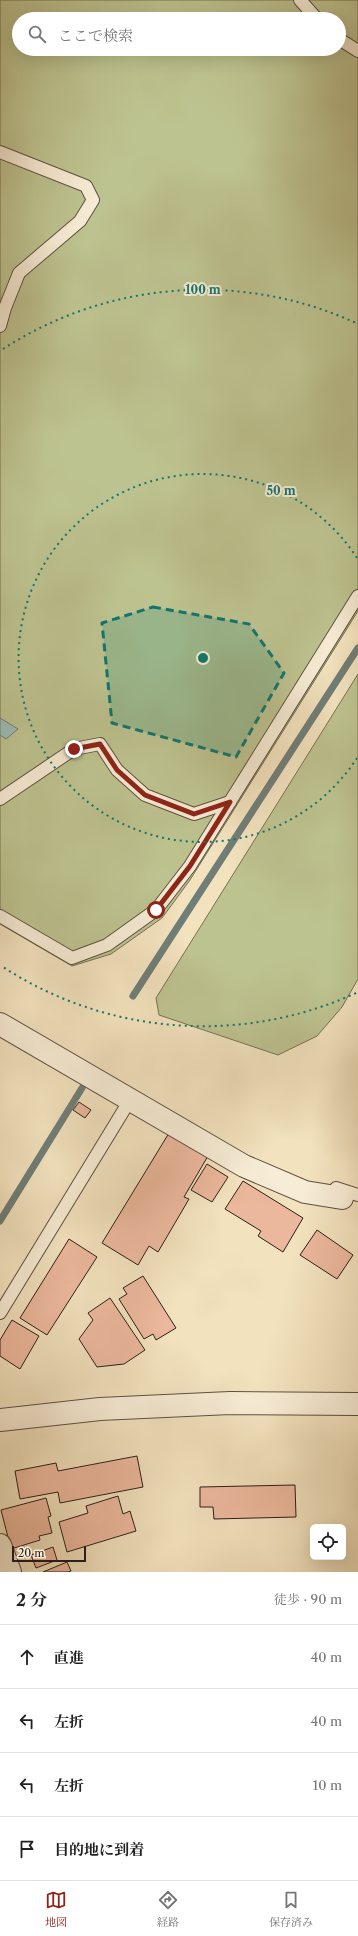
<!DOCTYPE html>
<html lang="ja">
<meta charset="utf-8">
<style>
body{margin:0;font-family:"Libre Caslon Text","Noto Serif JP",serif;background:#f2f2f2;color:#222}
.controls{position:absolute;right:12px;bottom:12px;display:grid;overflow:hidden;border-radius:6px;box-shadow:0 4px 16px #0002}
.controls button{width:36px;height:36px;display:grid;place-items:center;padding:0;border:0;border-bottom:1px solid #e0e0e0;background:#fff;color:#222;font:20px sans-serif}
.scale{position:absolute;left:12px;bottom:10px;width:74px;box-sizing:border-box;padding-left:4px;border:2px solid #2e1f18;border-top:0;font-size:11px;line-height:14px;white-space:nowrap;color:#2e1f18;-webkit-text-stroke:3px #f7ecd5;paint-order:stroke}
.stop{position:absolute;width:12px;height:12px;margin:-9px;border:3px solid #8f2418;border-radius:50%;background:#fff}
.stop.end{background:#8f2418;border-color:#fff;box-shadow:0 1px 4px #0008}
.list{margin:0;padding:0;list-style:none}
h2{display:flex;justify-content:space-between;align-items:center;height:52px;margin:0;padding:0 16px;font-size:17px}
h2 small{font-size:13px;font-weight:400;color:#767676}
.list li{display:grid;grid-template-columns:26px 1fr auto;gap:12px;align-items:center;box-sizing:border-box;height:64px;padding:0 16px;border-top:1px solid #e0e0e0}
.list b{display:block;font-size:15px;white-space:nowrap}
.list em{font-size:13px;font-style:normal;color:#767676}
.icon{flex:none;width:22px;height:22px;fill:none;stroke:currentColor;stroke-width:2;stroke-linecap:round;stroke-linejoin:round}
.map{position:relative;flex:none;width:358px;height:1572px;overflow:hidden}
.search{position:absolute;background:#fff;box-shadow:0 4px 16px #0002;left:12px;right:12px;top:12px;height:44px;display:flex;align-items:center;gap:10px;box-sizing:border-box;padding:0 14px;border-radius:22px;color:#767676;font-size:15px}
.sheet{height:308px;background:#fff}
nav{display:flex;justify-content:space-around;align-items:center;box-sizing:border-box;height:56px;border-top:1px solid #e0e0e0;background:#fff;font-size:11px;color:#767676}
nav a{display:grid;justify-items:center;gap:2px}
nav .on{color:#8f2418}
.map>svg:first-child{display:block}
.green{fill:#bdc390;stroke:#767154;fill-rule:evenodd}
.water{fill:#9cbdb7;stroke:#707e77}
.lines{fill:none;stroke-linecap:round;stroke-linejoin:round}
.stream{stroke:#707e77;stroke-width:7}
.building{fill:#ecb89d;stroke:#2e1f18}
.service-casing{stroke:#5f5042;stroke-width:14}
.minor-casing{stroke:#5f5042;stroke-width:24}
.tertiary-casing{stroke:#5f5042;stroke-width:24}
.service{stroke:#f7ecd5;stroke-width:12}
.minor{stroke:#f7ecd5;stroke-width:22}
.tertiary{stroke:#f7ecd5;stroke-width:22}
.route{stroke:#8f2418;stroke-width:5}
.marked{fill:#0f766e;fill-opacity:0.2;stroke:#0f766e;stroke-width:3;stroke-dasharray:8 5;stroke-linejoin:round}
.ring{fill:none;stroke:#0f766e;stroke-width:2;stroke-dasharray:2 4}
.centre{fill:#0f766e;stroke:#f7ecd5;stroke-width:2}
.ring-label{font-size:12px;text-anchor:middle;font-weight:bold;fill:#0f766e;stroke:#f7ecd5;stroke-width:4;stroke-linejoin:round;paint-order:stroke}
</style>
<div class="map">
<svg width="358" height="1572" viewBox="0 0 358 1572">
<rect width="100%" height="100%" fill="#f2e2be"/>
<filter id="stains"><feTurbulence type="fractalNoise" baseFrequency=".005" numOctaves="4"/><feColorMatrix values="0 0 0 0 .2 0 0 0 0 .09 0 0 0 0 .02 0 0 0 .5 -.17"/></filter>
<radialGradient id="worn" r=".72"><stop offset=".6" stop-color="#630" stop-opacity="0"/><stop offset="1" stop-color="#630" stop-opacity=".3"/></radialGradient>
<g class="green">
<path d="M0,0H358V611L190,880L162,918L111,954L72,966L0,924ZM19,19H339V49H19Z"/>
<polygon points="358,674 358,979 342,1007 317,1036 278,1055 159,1015 156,998"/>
</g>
<polygon class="water" points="0,718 18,729 6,739 0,735"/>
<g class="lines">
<g class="stream">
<polyline points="133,996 358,648"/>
<polyline points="0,1221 82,1088"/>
</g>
</g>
<g class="building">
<polygon points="79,1102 91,1110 85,1118 73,1110"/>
<polygon points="169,1133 208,1156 184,1197 189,1199 158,1252 149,1246 138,1265 102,1243"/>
<polygon points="207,1164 228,1177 212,1202 191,1190"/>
<polygon points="243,1181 303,1218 283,1252 258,1236 261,1231 225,1209"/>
<polygon points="317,1230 353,1255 337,1279 300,1255"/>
<polygon points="69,1239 97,1257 47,1335 20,1318"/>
<polygon points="143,1276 176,1328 156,1340 153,1334 144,1339 119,1299 127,1294 123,1288"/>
<polygon points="110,1298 145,1350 124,1364 97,1367 79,1339 93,1320 88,1313"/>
<polygon points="12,1320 39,1336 20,1369 0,1356 0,1340"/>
<polygon points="137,1456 143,1487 60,1503 58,1492 20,1499 15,1471 56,1463 58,1471"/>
<polygon points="295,1485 296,1517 214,1519 213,1507 200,1507 200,1487"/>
<polygon points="118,1496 123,1514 130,1511 136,1531 67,1552 59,1522 88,1513 86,1506"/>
<polygon points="46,1498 51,1516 48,1517 52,1533 39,1536 40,1540 11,1549 1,1510"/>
<polygon points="53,1547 57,1560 36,1568 31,1555"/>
<polygon points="67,1562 71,1571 68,1572 43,1572"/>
</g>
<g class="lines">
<defs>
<g id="service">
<polyline points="300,0 317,19"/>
<polyline points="339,39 358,51"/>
<polyline points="0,152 86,186 93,200 80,221 19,273 5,308 0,326"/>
<polyline points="0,799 74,749 100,744 117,770 145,795 194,814 230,802"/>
<polyline points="0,916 72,958 107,945 156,910 190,866 358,596"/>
<polyline points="336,1188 358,1195"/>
<polyline points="0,1313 130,1100"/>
</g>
<g id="minor">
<polyline points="0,1024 244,1166 305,1192 342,1198"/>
<polyline points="0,1545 10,1572"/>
</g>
<polyline id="tertiary" points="0,1420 100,1409 230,1403 358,1404"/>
</defs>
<use href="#service" class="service-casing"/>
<use href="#minor" class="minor-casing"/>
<use href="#tertiary" class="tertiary-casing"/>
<use href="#service" class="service"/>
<use href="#minor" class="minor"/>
<use href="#tertiary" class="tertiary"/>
</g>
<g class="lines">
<polyline class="route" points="74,749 100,744 117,770 145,795 194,814 230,802 190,866 156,910"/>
</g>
<path class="marked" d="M153,607L249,624L284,673L236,757L112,723L102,623Z"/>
<g class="ring">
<path d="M357 758A184 184 0 1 1 357 558"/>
<path d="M356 993A368 368 0 0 1 3 967M3 349A368 368 0 0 1 356 323"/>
</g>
<circle cx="203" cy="658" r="6" class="centre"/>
<g class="ring-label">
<text x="203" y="294">100 m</text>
<text x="281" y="495">50 m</text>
</g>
<rect width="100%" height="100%" filter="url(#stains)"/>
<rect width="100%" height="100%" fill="url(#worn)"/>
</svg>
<div class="controls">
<button><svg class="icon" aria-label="locate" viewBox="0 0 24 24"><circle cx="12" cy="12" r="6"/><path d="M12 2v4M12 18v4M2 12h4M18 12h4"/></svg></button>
</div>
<div class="scale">20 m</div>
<div class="stop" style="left:156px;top:910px"></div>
<div class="stop end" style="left:74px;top:749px"></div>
<div class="search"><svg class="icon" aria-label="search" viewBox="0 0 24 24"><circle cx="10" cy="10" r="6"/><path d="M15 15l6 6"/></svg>ここで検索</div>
</div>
<section class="sheet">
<h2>2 分<small>徒歩 · 90 m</small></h2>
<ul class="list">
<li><svg class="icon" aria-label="ahead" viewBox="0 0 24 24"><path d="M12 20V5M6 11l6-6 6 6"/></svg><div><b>直進</b></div><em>40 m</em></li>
<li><svg class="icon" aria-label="left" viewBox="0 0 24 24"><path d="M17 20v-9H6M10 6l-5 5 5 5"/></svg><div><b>左折</b></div><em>40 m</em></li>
<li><svg class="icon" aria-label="left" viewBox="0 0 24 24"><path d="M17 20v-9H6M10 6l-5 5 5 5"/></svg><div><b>左折</b></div><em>10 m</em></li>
<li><svg class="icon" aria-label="arrive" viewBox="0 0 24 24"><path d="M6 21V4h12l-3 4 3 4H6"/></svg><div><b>目的地に到着</b></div></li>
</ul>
</section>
<nav>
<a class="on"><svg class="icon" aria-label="map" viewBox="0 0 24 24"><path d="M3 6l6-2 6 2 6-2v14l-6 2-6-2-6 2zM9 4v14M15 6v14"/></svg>地図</a>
<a><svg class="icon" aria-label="directions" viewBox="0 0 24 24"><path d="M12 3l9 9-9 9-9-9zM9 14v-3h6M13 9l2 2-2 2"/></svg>経路</a>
<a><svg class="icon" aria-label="saved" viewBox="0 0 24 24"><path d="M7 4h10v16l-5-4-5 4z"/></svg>保存済み</a>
</nav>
